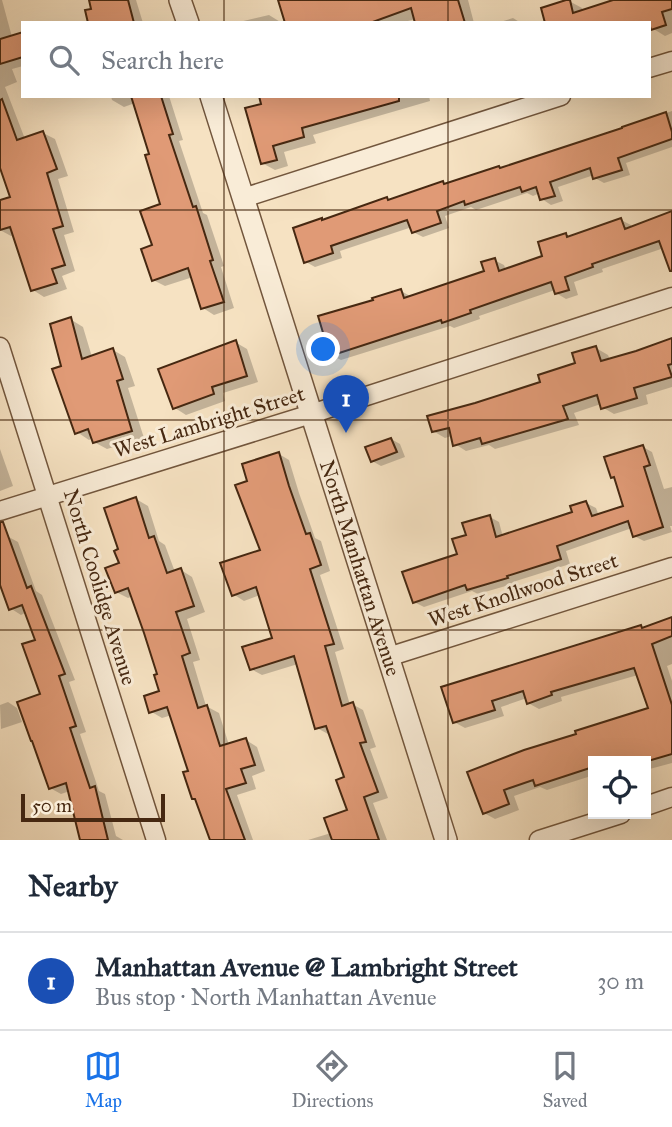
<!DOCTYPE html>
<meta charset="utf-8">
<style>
body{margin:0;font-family:"IM FELL Great Primer",serif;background:#f2f2f3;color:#1f2937}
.controls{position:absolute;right:21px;bottom:21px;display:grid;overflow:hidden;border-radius:0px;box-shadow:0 7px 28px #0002}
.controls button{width:63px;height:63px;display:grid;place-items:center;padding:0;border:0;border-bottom:2px solid #e0e1e3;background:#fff;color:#1f2937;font:35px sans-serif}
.scale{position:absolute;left:21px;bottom:18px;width:144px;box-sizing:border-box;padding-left:7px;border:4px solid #462811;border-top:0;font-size:19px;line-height:24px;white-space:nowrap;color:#462811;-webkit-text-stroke:5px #f9ecd7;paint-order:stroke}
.you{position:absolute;left:324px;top:350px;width:24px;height:24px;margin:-18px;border:5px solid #fff;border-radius:50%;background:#1a73e8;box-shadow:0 0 0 10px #1a73e833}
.badge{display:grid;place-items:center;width:46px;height:46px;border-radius:50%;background:#1a73e8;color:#fff;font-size:23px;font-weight:700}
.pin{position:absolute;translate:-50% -58px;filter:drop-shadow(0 2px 4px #0008)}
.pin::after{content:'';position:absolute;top:37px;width:24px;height:21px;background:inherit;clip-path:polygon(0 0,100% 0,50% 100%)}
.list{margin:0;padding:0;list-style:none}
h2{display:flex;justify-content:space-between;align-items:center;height:91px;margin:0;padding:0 28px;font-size:30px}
h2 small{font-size:23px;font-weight:400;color:#747a83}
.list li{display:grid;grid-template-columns:46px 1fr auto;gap:21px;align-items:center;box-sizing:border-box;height:98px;padding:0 28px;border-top:2px solid #e0e1e3}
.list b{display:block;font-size:26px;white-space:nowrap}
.list p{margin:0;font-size:23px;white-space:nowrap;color:#747a83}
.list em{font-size:23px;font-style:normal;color:#747a83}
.icon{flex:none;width:38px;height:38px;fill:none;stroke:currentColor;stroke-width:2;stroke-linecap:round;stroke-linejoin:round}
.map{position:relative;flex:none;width:672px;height:840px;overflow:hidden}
.search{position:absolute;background:#fff;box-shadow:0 7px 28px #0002;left:21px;right:21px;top:21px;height:77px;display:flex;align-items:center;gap:18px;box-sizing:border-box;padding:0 24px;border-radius:0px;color:#747a83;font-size:26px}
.sheet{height:189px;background:#fff}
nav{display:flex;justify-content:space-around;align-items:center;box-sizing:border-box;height:98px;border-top:2px solid #e0e1e3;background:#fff;font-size:19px;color:#747a83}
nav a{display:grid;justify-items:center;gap:4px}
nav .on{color:#1a73e8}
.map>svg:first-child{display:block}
.shadow{fill:#0003}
.building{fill:#e09a76;stroke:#462811;stroke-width:2}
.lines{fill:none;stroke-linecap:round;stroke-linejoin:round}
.minor-casing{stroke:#72563d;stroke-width:21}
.tertiary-casing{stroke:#72563d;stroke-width:24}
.minor{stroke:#f9ecd7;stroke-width:18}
.tertiary{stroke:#f9ecd7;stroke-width:21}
.grid{fill:none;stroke:#462811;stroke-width:2;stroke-opacity:0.55}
.labels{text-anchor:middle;stroke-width:6;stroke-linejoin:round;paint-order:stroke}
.street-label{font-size:21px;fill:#462811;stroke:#f9ecd7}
</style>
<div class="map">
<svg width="672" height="840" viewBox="0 0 672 840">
<rect width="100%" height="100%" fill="#f6e2c2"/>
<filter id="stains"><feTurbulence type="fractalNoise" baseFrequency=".00286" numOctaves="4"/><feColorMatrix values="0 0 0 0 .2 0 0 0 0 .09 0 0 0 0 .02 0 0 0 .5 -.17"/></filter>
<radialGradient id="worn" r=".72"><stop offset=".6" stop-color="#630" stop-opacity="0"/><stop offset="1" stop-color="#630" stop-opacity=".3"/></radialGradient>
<g class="shadow">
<polygon points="0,0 2,0 12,37 23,34 23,66 12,69 17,82 5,87 25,139 43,133 55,139 68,176 58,179 74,232 64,235 75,271 62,276 67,289 44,297 33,290 14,235 11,236 0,230 0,202 13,198 0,163"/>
<polygon points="90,0 136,0 143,23 90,23 93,10"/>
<polygon points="308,0 468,0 474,23 417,23 416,19 400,23 301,23"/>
<polygon points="619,0 672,0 672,33 665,36 652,28 649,29 649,23 546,23 569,1 582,8 583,12"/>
<polygon points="269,15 282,23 235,23"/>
<polygon points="513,18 521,23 497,23"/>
<polygon points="111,96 169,96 183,140 179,141 203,213 207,215 224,266 221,267 234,308 214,315 203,308 193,277 165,286 153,280 155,246 163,205 151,155 135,103 124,107 112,100"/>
<polygon points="260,96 429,96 430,101 313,135 316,143 284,152 288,166 275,170 262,163 263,105"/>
<polygon points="672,111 672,147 626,163 630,175 604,183 595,178 594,175 558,187 563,201 551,205 542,199 540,193 533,196 527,193 476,210 471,207 445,216 449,228 423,237 413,232 412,227 340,251 342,258 315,267 306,262 323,221 387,199 390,201 443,183 447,185 502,170"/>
<polygon points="672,213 672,253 664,248 602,269 603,272 574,282 578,295 566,299 556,293 555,290 479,316 480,319 454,328 450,326 341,360 331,355 375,301 401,291 412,297 486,272 494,260 504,265 506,270 545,257 566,235 570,237 621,220 631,225 632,228"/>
<polygon points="70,319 83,327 92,357 113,350 125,357 135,386 128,388 144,438 107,449 94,442 93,438 89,440 77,432 63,367"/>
<polygon points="672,341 672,387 646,395 648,404 614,414 602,407 601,404 574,413 579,425 495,449 489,445 466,451 455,444 452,436 445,438 433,431 543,383 577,364 596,348 608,355 610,360"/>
<polygon points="235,342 247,349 258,382 223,393 225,401 186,415 175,408"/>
<polygon points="391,439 400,444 405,457 381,466 372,461"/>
<polygon points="643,447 652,452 664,489 672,487 672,526 670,526 672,532 644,541 634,536 632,528 566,551 570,564 516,581 516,583 478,594 472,591 424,607 414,602 459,555 468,536 490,517 499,522 503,537 574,514 586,503 596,508 599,516 625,507 617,479 612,477"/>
<polygon points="0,449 13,486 0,491"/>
<polygon points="279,454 289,460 299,493 315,538 321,541 330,571 320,575 344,649 335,652 350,705 352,704 363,710 376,747 370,749 388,798 373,803 387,840 308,840 331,833 349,811 346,778 331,733 328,734 317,728 298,664 262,675 251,669 274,639 260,595 244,601 233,594 262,551 250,482"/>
<polygon points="136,499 148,506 159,541 165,545 175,572 181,570 192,577 205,612 187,619 200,660 193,662 206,706 219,713 229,745 246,740 257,747 265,771 252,776 256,789 237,795 253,840 211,840 172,715 162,718 150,711 161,692 159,675 133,596 128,598 116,592 121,564 120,550"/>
<polygon points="7,536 18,542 36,591 42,595 75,680 69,682 86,732 80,734 99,791 105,794 116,836 123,840 82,840 70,791 61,794 50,788 38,641 27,612 21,615 10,608 3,588 0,586 0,539"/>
<polygon points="672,619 672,664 667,666 672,681 672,763 646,770 646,761 593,761 593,779 591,776 547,790 540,787 514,796 519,810 495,819 484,813 469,773 650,709 638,675 561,697 562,701 539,709 528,703 527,698 501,707 504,716 465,728 454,722 443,688 640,626 645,629"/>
<polygon points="8,702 17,708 22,722 1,729 0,705"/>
</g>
<g class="building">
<polygon points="89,0 128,0 134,23 88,23 85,10 91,9"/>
<polygon points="278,0 458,0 465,23 415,23 411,8 370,23 285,23"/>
<polygon points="566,0 570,0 573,13 613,0 672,0 672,9 662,12 666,25 651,30 649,23 545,23 541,8"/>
<polygon points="23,32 23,57 0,64 0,39"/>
<polygon points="131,96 161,96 173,134 169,135 193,207 196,206 213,260 210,261 224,302 201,309 188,268 152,281 141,249 152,245 140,211 160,204 145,155 149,154"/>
<polygon points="259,96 399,96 399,101 302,128 304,137 273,146 277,160 261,164 245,108 261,104"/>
<polygon points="2,99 17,140 43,131 57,169 47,173 63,226 53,229 65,265 52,269 57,283 31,291 10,227 0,230 0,200 10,197 0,168 0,100"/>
<polygon points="666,112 672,132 672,139 618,158 622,170 593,179 590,168 550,182 555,196 540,200 536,187 522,192 520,187 465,205 464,201 437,211 441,223 412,233 407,220 331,246 333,253 304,263 293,228 322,218 322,220 387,197 388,200 443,181 444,184 499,166 500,168 622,128 622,127"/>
<polygon points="672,211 672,271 670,271 659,241 592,264 593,267 565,277 569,290 555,294 551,282 470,310 471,313 442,323 441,320 330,356 318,316 373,300 372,298 401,289 404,298 484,271 481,262 495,258 499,271 542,256 538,242 566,233 567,237 621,218 625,229"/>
<polygon points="71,317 82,359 113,348 123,379 117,381 132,431 93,443 88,429 75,434 52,369 61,366 50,324"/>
<polygon points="672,338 672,364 668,365 672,377 634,388 637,398 601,409 597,395 563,406 568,419 482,444 480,438 453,446 449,428 432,432 427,416 475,403 540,382 538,375 575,363 572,353 596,346 601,361 636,351"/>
<polygon points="236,340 247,376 212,387 214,394 173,409 158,369"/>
<polygon points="391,438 397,452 371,462 365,447"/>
<polygon points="643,445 650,465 644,467 663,527 633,537 628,521 557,546 561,559 507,576 508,578 467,590 465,585 413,603 402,572 457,554 452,539 466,535 462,523 490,515 496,537 572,512 570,506 586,501 592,516 623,506 614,477 611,478 604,457"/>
<polygon points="279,452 289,486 306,534 310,533 321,565 310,569 334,644 325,646 342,706 353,702 366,742 360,743 378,792 364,797 379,840 332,840 324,818 347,810 336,780 344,777 326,726 315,729 294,656 250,670 242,647 272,638 256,587 232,596 220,563 260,550 235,485 247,481 242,464"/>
<polygon points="136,497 149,538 154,536 167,573 181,568 194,606 176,612 190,653 182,656 198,708 207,705 220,746 246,738 255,765 241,769 246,783 226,789 245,840 210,840 195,799 192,799 183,772 188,771 167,707 149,713 144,696 159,691 154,675 157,674 144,633 128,588 115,593 105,568 119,563 114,551 118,549 104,508"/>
<polygon points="0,522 3,522 27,588 31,586 65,674 59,676 76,726 70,728 90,788 95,786 108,840 80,840 66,783 49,789 32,741 31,741 17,702 40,694 22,644 35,640 22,605 9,610 0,585"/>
<polygon points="672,617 672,636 652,644 672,705 672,754 648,761 593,761 593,767 535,786 533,780 504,790 509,804 483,814 467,772 524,750 576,734 575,731 648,708 634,668 551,692 552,695 527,704 523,691 492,701 495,710 453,723 441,687 641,625 642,628"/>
</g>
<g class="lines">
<defs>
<g id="minor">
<polyline points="649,68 672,61"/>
<polyline points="243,198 561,96"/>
<polyline points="0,347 156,840"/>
<polyline points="0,511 311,414 672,297"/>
<polyline points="388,657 672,567"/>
<polyline points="646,806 672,797"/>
<polyline points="539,840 621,814"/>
</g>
<g id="tertiary">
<polyline points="180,0 188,23"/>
<path id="s1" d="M211,96L446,840"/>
</g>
</defs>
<use href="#minor" class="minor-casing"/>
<use href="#tertiary" class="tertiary-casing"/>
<use href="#minor" class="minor"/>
<use href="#tertiary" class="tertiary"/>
</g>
<path class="grid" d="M224,0V23M448,0V23M224,96V840M448,96V840M0,210H672M0,420H672M0,630H672"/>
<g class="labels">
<g class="street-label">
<text transform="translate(209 422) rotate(-17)" y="7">West Lambright Street</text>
<text dy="7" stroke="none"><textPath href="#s1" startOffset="495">North Manhattan Avenue</textPath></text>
<text transform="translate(100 587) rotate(73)" y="7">North Coolidge Avenue</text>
<text transform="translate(523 590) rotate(-18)" y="7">West Knollwood Street</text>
</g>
</g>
<rect width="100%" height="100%" filter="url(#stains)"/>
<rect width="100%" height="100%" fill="url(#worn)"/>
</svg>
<div class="controls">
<button><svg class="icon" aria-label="locate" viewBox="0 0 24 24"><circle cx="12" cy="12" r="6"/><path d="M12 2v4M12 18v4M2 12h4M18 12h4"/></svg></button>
</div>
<div class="scale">50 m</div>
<div class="you"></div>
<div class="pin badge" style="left:346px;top:433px;background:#1a4fb4">1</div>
<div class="search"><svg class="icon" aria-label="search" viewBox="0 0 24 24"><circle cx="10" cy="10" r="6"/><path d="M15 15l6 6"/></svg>Search here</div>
</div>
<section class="sheet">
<h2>Nearby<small></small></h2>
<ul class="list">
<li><span class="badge" style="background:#1a4fb4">1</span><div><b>Manhattan Avenue @ Lambright Street</b><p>Bus stop · North Manhattan Avenue</p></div><em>30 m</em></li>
</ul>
</section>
<nav>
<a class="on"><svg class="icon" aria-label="map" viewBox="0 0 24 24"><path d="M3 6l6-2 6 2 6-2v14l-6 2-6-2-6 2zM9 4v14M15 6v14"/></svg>Map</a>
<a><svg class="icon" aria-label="directions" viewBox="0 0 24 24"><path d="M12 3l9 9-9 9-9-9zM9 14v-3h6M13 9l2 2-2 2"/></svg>Directions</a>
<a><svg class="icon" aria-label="saved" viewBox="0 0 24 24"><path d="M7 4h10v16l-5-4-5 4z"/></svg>Saved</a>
</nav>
